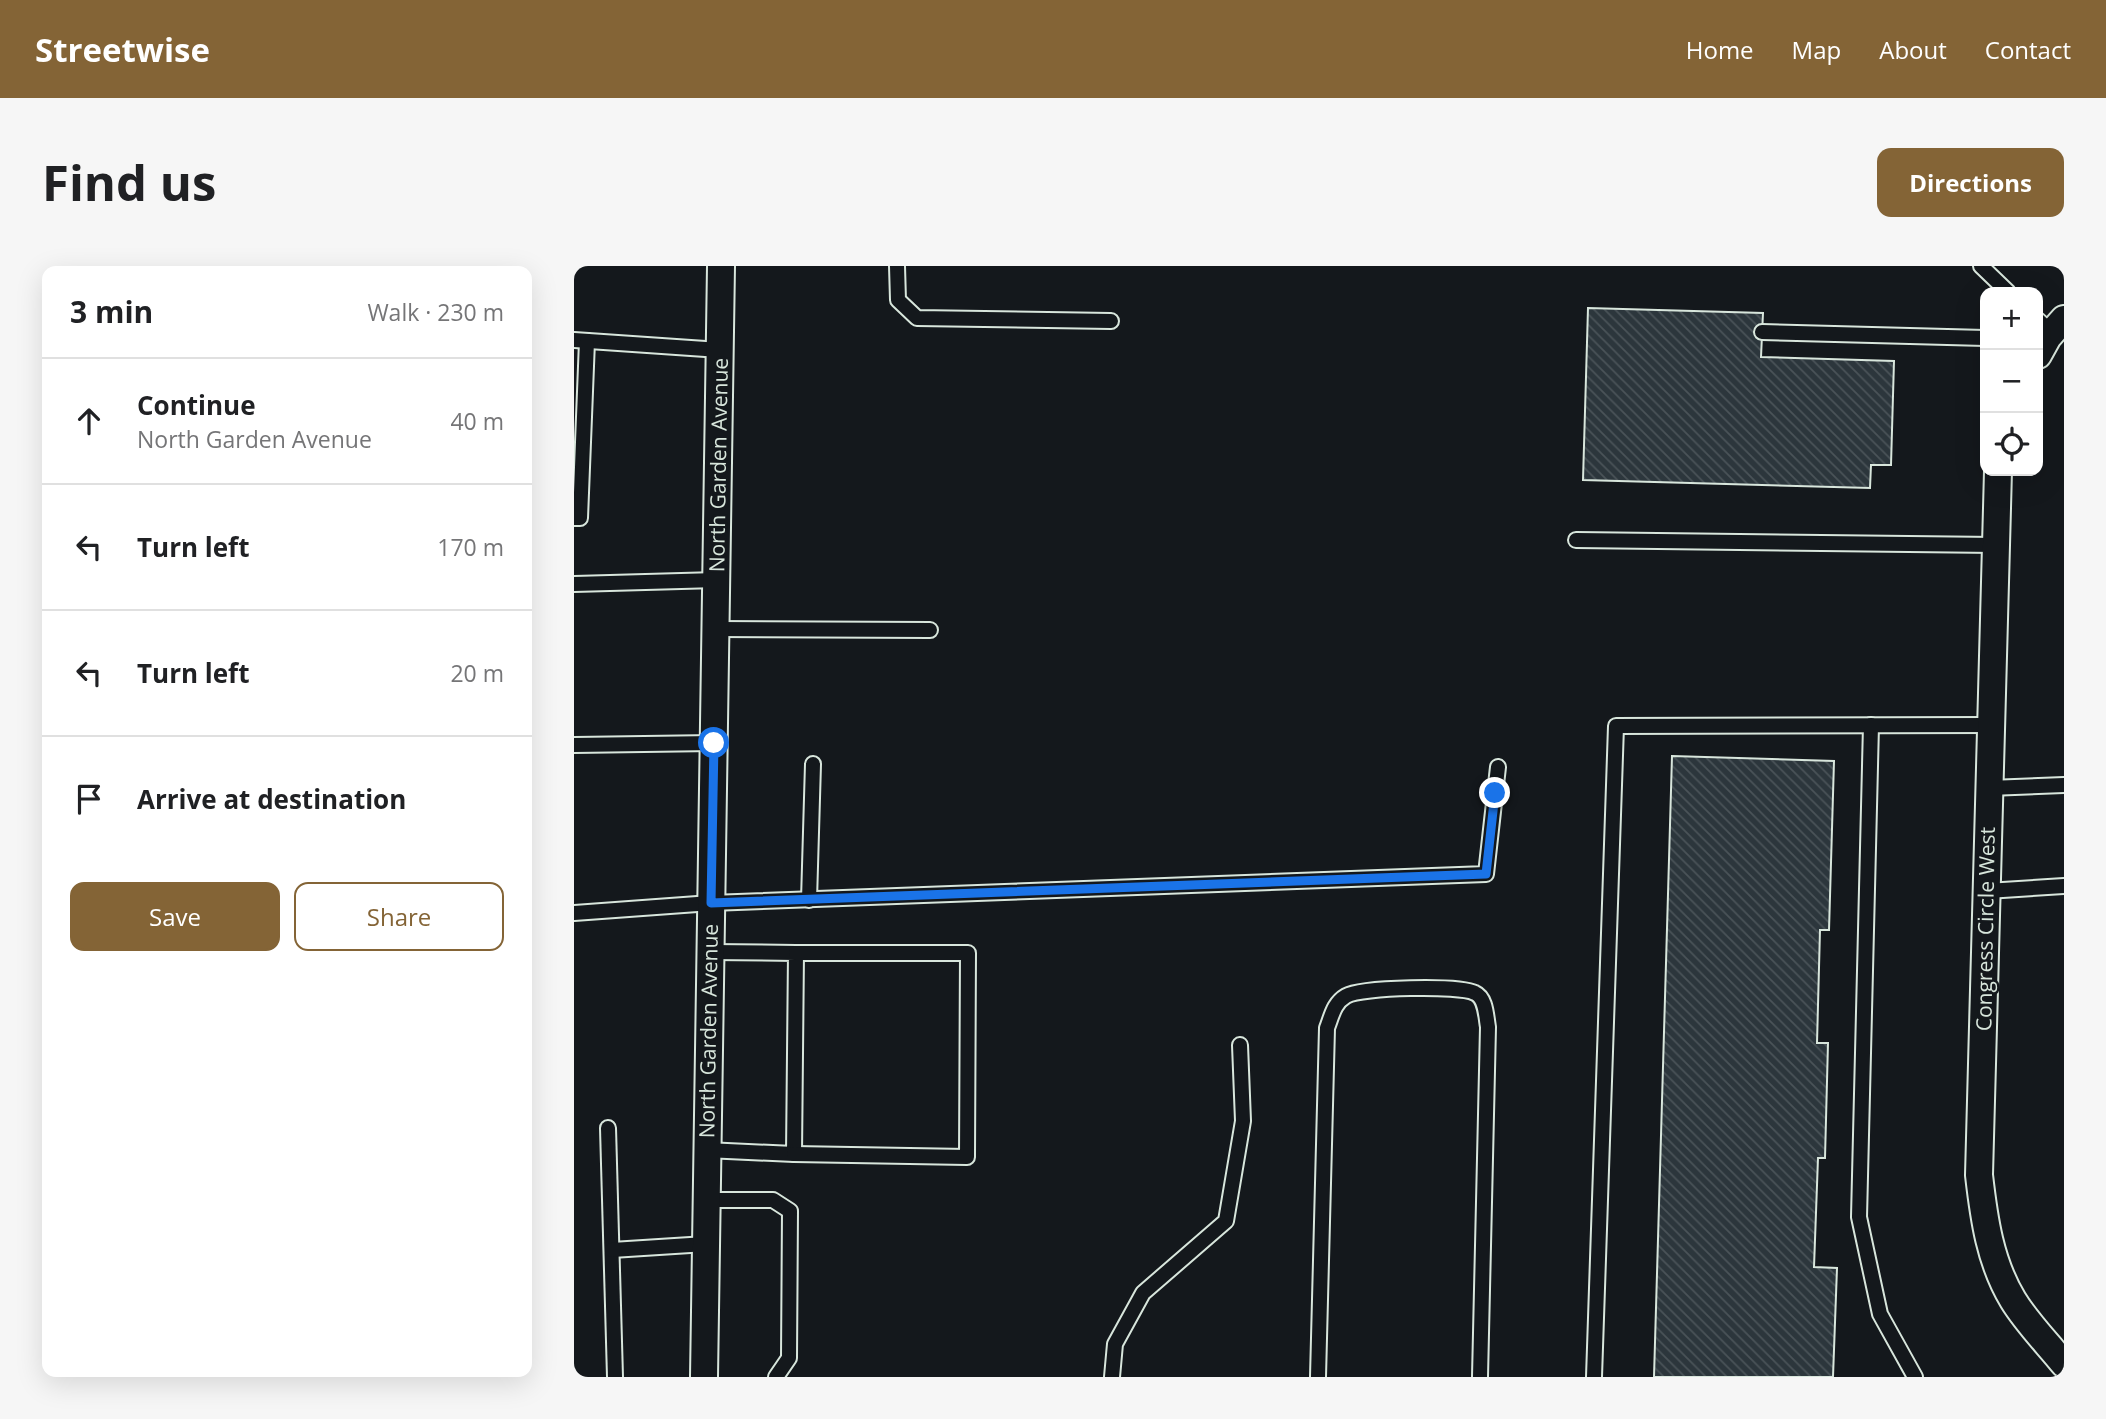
<!DOCTYPE html>
<meta charset="utf-8">
<style>
body{margin:0;font-family:"Open Sans",sans-serif;background:#f6f6f6;color:#202124}
.controls{position:absolute;right:21px;top:21px;display:grid;overflow:hidden;border-radius:14px;box-shadow:0 7px 28px #0002}
.controls button{width:63px;height:63px;display:grid;place-items:center;padding:0;border:0;border-bottom:2px solid #e0e0e0;background:#fff;color:#202124;font:35px sans-serif}
.stop{position:absolute;width:21px;height:21px;margin:-16px;border:5px solid #1a73e8;border-radius:50%;background:#fff}
.stop.end{background:#1a73e8;border-color:#fff;box-shadow:0 2px 7px #0008}
.list{margin:0;padding:0;list-style:none}
h2{display:flex;justify-content:space-between;align-items:center;height:91px;margin:0;padding:0 28px;font-size:30px}
h2 small{font-size:23px;font-weight:400;color:#757577}
.list li{display:grid;grid-template-columns:46px 1fr auto;gap:21px;align-items:center;box-sizing:border-box;height:126px;padding:0 28px;border-top:2px solid #e0e0e0}
.list b{display:block;font-size:26px;white-space:nowrap}
.list p{margin:0;font-size:23px;white-space:nowrap;color:#757577}
.list em{font-size:23px;font-style:normal;color:#757577}
.actions{display:flex;gap:14px;padding:21px 28px}
.actions a{flex:1;padding:16px 0;border:2px solid #846436;border-radius:14px;text-align:center;font-size:24px;color:#846436}
.actions .main{background:#846436;color:#fff}
.icon{flex:none;width:38px;height:38px;fill:none;stroke:currentColor;stroke-width:2;stroke-linecap:round;stroke-linejoin:round}
.map{position:relative;flex:none;width:1490px;height:1111px;overflow:hidden;border-radius:14px}
header{display:flex;align-items:center;gap:42px;box-sizing:border-box;height:98px;padding:0 35px;background:#846436;color:#fff}
header strong{font-size:33px}
nav{display:flex;gap:38px;margin-inline-start:auto;font-size:24px}
.intro{display:flex;align-items:center;justify-content:space-between;box-sizing:border-box;height:168px;padding:0 42px}
h1{margin:0;font-size:49px}
.button{padding:18px 32px;border-radius:14px;background:#846436;color:#fff;font-size:24px;font-weight:700}
main{display:flex;gap:42px;padding:0 42px}
aside{flex:1;background:#fff;border-radius:14px;box-shadow:0 7px 28px #0002}
.map>svg:first-child{display:block}
.building{fill:url(#building-back-hatch);stroke:#d8e6dc;stroke-width:2}
.lines{fill:none;stroke-linecap:round;stroke-linejoin:round}
.lane-casing{stroke:#d8e6dc;stroke-width:18}
.street-casing{stroke:#d8e6dc;stroke-width:30}
.lane{stroke:#14181c;stroke-width:14}
.street{stroke:#14181c;stroke-width:26}
.route{stroke:#1a73e8;stroke-width:9}
.labels{text-anchor:middle;stroke-width:5;stroke-linejoin:round;paint-order:stroke}
.street-label{font-size:21px;fill:#d8e6dc;stroke:#14181c}
</style>
<header>
<strong>Streetwise</strong>
<nav><a>Home</a><a>Map</a><a>About</a><a>Contact</a></nav>
</header>
<div class="intro"><h1>Find us</h1><a class="button">Directions</a></div>
<main>
<aside>
<h2>3 min<small>Walk · 230 m</small></h2>
<ul class="list">
<li><svg class="icon" aria-label="ahead" viewBox="0 0 24 24"><path d="M12 20V5M6 11l6-6 6 6"/></svg><div><b>Continue</b><p>North Garden Avenue</p></div><em>40 m</em></li>
<li><svg class="icon" aria-label="left" viewBox="0 0 24 24"><path d="M17 20v-9H6M10 6l-5 5 5 5"/></svg><div><b>Turn left</b></div><em>170 m</em></li>
<li><svg class="icon" aria-label="left" viewBox="0 0 24 24"><path d="M17 20v-9H6M10 6l-5 5 5 5"/></svg><div><b>Turn left</b></div><em>20 m</em></li>
<li><svg class="icon" aria-label="arrive" viewBox="0 0 24 24"><path d="M6 21V4h12l-3 4 3 4H6"/></svg><div><b>Arrive at destination</b></div></li>
</ul>
<div class="actions"><a class="main">Save</a><a>Share</a></div>
</aside>
<div class="map">
<svg width="1490" height="1111" viewBox="0 0 1490 1111">
<defs>
<pattern id="building-back-hatch" width="6" height="6" patternUnits="userSpaceOnUse" patternTransform="scale(1.75)"><rect width="6" height="6" fill="#2c363c"/><path d="M-1 5l2 2M0 0l6 6M5-1l2 2" fill="none" stroke="#4a5358"/></pattern>
</defs>
<rect width="100%" height="100%" fill="#14181c"/>
<g class="building">
<polygon points="1014,42 1189,47 1187,91 1320,95 1317,199 1297,199 1296,222 1009,214"/>
<polygon points="1098,490 1260,495 1255,664 1246,664 1243,777 1254,777 1251,892 1244,892 1240,1001 1263,1002 1259,1111 1080,1111"/>
</g>
<g class="lines">
<defs>
<g id="lane">
<polyline points="323,0 324,34 343,52 537,55"/>
<polyline points="1407,0 1434,26"/>
<polyline points="1464,54 1478,67"/>
<polyline points="1188,66 1411,72"/>
<polyline points="0,74 146,84"/>
<polyline points="0,252 6,252 13,75"/>
<polyline points="1002,274 1422,279"/>
<polyline points="0,318 143,314"/>
<polyline points="142,363 356,364"/>
<polyline points="1297,459 1285,951 1306,1048 1341,1111"/>
<polyline points="0,479 140,477"/>
<polyline points="1415,522 1490,519"/>
<polyline points="1413,625 1490,620"/>
<polyline points="235,634 239,498"/>
<polyline points="0,647 137,637 912,608 924,501"/>
<polyline points="34,862 41,1111"/>
<polyline points="132,884 220,888 222,687 137,686"/>
<polyline points="220,888 393,891 394,687 222,687"/>
<polyline points="133,934 199,934 216,945 215,1092 202,1111"/>
<polyline points="38,984 132,978"/>
<polyline points="538,1111 541,1078 569,1027 652,955 669,855 666,779"/>
<path d="M744,1111L753,762C758,749 760,737 772,730C787,721 886,719 901,727C912,732 912,750 914,761L906,1111"/>
<polyline points="1020,1111 1042,460 1417,459"/>
</g>
<g id="street">
<polyline points="1464,89 1474,71 1490,53"/>
<path d="M1424,205L1405,909C1410,953 1416,996 1439,1034C1453,1057 1474,1078 1490,1098"/>
<polyline points="130,1111 147,0"/>
</g>
</defs>
<use href="#lane" class="lane-casing"/>
<use href="#street" class="street-casing"/>
<use href="#lane" class="lane"/>
<use href="#street" class="street"/>
</g>
<g class="lines">
<polyline class="route" points="140,477 137,637 912,608 921,527"/>
</g>
<g class="labels">
<g class="street-label">
<text transform="translate(145 199) rotate(-89)" y="7">North Garden Avenue</text>
<text transform="translate(1412 663) rotate(-89)" y="7">Congress Circle West</text>
<text transform="translate(135 765) rotate(-89)" y="7">North Garden Avenue</text>
</g>
</g>
</svg>
<div class="controls">
<button>+</button>
<button>−</button>
<button><svg class="icon" aria-label="locate" viewBox="0 0 24 24"><circle cx="12" cy="12" r="6"/><path d="M12 2v4M12 18v4M2 12h4M18 12h4"/></svg></button>
</div>
<div class="stop" style="left:140px;top:477px"></div>
<div class="stop end" style="left:921px;top:527px"></div>
</div>
</main>
